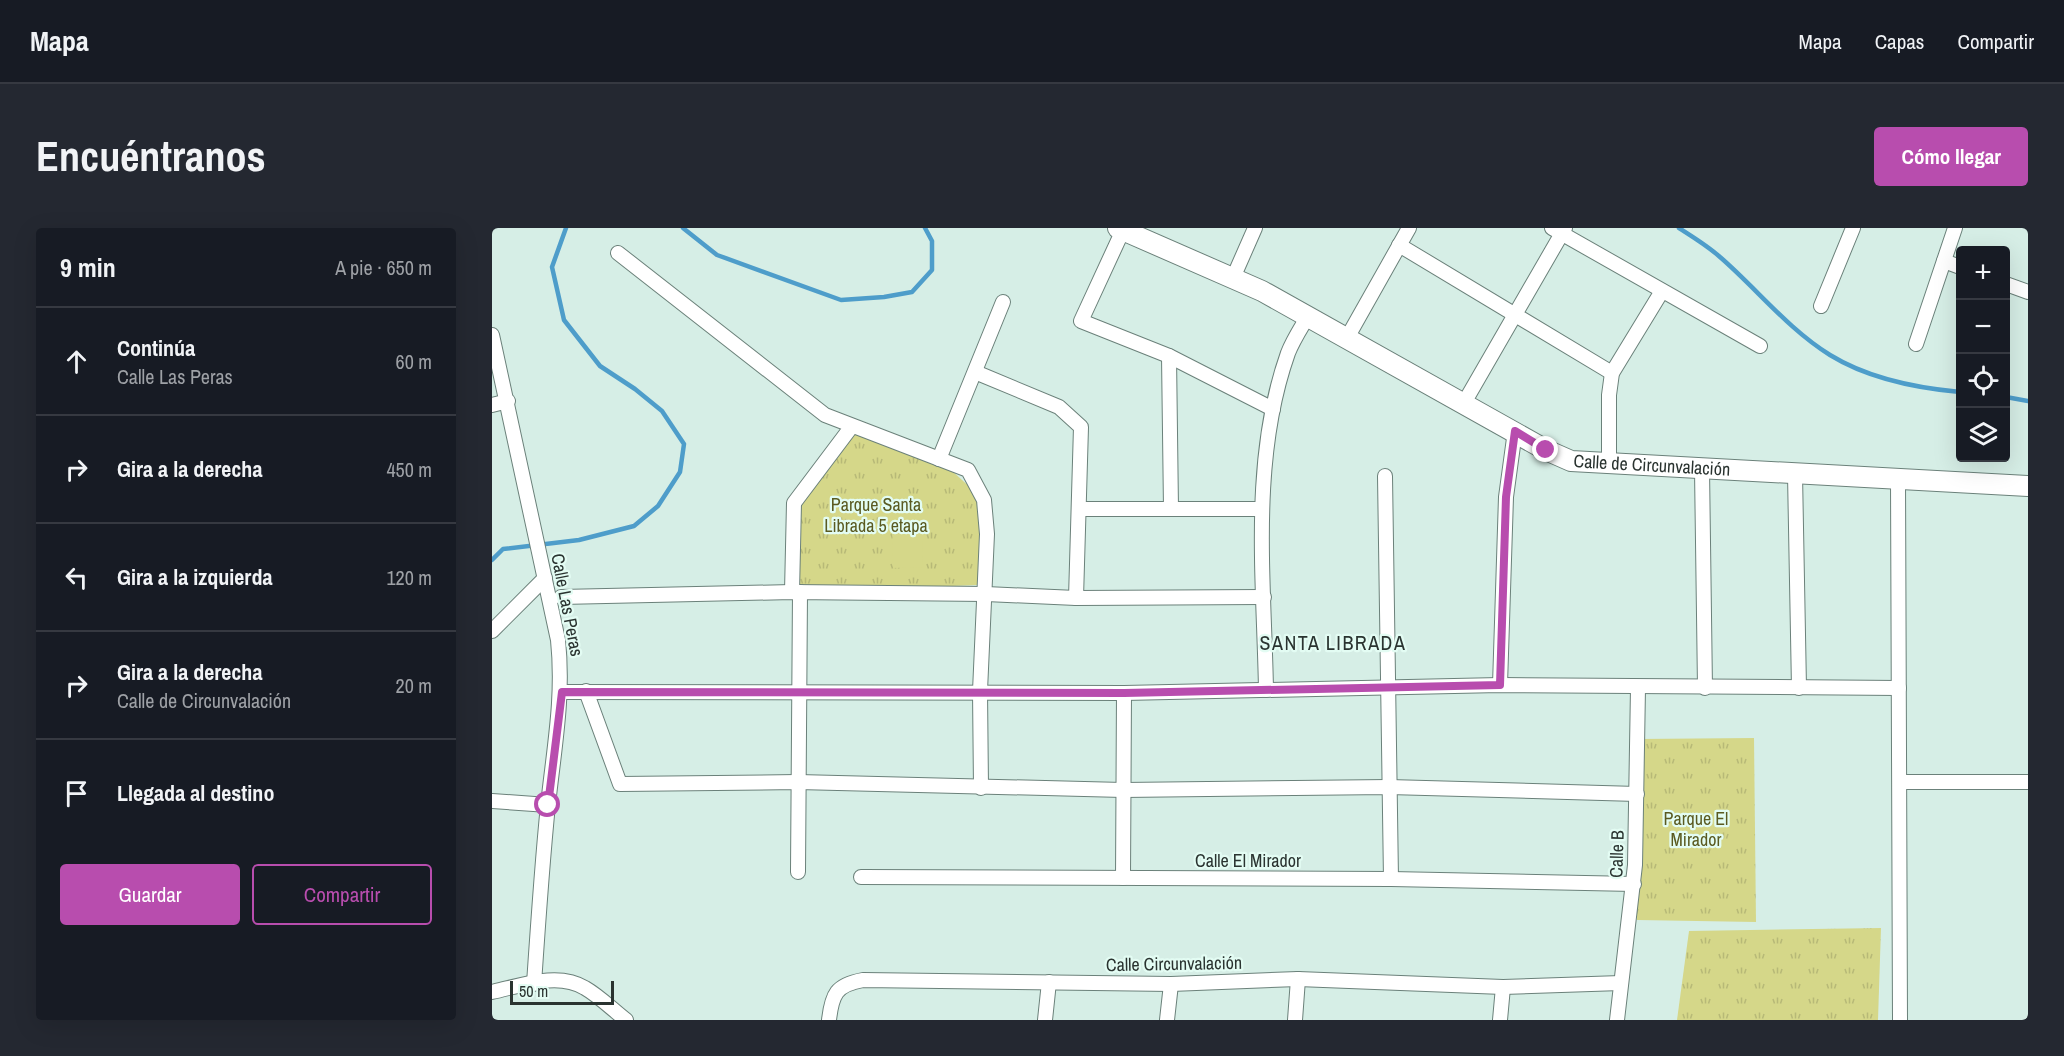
<!DOCTYPE html>
<html lang="es">
<meta charset="utf-8">
<style>
body{margin:0;font-family:"Archivo Narrow",sans-serif;background:#242831;color:#f1f3f6}
.controls{position:absolute;right:18px;top:18px;display:grid;overflow:hidden;border-radius:6px;box-shadow:0 6px 24px #0002}
.controls button{width:54px;height:54px;display:grid;place-items:center;padding:0;border:0;border-bottom:2px solid #363941;background:#171b24;color:#f1f3f6;font:30px sans-serif}
.scale{position:absolute;left:18px;bottom:15px;width:104px;box-sizing:border-box;padding-left:6px;border:3px solid #2a3330;border-top:0;font-size:16px;line-height:21px;white-space:nowrap;color:#2a3330;-webkit-text-stroke:4px #e3fcf3;paint-order:stroke}
.stop{position:absolute;width:18px;height:18px;margin:-14px;border:4px solid #b84dae;border-radius:50%;background:#fff}
.stop.end{background:#b84dae;border-color:#fff;box-shadow:0 2px 6px #0008}
.list{margin:0;padding:0;list-style:none}
h2{display:flex;justify-content:space-between;align-items:center;height:78px;margin:0;padding:0 24px;font-size:26px}
h2 small{font-size:20px;font-weight:400;color:#9ea1a6}
.list li{display:grid;grid-template-columns:39px 1fr auto;gap:18px;align-items:center;box-sizing:border-box;height:108px;padding:0 24px;border-top:2px solid #363941}
.list b{display:block;font-size:22px;white-space:nowrap}
.list p{margin:0;font-size:20px;white-space:nowrap;color:#9ea1a6}
.list em{font-size:20px;font-style:normal;color:#9ea1a6}
.actions{display:flex;gap:12px;padding:18px 24px}
.actions a{flex:1;padding:14px 0;border:2px solid #b84dae;border-radius:6px;text-align:center;font-size:21px;color:#b84dae}
.actions .main{background:#b84dae;color:#fff}
.icon{flex:none;width:33px;height:33px;fill:none;stroke:currentColor;stroke-width:2;stroke-linecap:round;stroke-linejoin:round}
.map{position:relative;flex:none;width:1536px;height:792px;overflow:hidden;border-radius:6px}
header{display:flex;align-items:center;gap:36px;box-sizing:border-box;height:84px;padding:0 30px;background:#171b24;border-bottom:2px solid #363941}
header strong{font-size:28px}
nav{display:flex;gap:33px;margin-inline-start:auto;font-size:21px}
.intro{display:flex;align-items:center;justify-content:space-between;box-sizing:border-box;height:144px;padding:0 36px}
h1{margin:0;font-size:42px}
.button{padding:15px 27px;border-radius:6px;background:#b84dae;color:#fff;font-size:21px;font-weight:700}
main{display:flex;gap:36px;padding:0 36px}
aside{flex:1;background:#171b24;border-radius:6px;box-shadow:0 6px 24px #0002}
.map>svg:first-child{display:block}
.grass{fill:url(#grass-tufts)}
.garden{fill:#d5d789}
.lines{fill:none;stroke-linecap:round;stroke-linejoin:round}
.stream{stroke:#4e9dca;stroke-width:4.5}
.street-casing{stroke:#6b817a;stroke-width:16}
.secondary-casing{stroke:#6b817a;stroke-width:22}
.street{stroke:#fff;stroke-width:14}
.secondary{stroke:#fff;stroke-width:20}
.route{stroke:#b84dae;stroke-width:8}
.labels{text-anchor:middle;stroke-width:4.5;stroke-linejoin:round;paint-order:stroke}
.street-label{font-size:18px;fill:#2a3330;stroke:#e3fcf3}
.park-label{font-size:18px;fill:#5a5a20;stroke:#e3fcf3}
.neighbourhood-label{font-size:20px;letter-spacing:1.5px;fill:#2a3330;stroke:#e3fcf3}
</style>
<header>
<strong>Mapa</strong>
<nav><a>Mapa</a><a>Capas</a><a>Compartir</a></nav>
</header>
<div class="intro"><h1>Encuéntranos</h1><a class="button">Cómo llegar</a></div>
<main>
<aside>
<h2>9 min<small>A pie · 650 m</small></h2>
<ul class="list">
<li><svg class="icon" aria-label="ahead" viewBox="0 0 24 24"><path d="M12 20V5M6 11l6-6 6 6"/></svg><div><b>Continúa</b><p>Calle Las Peras</p></div><em>60 m</em></li>
<li><svg class="icon" aria-label="right" viewBox="0 0 24 24"><path d="M7 20v-9h11M14 6l5 5-5 5"/></svg><div><b>Gira a la derecha</b></div><em>450 m</em></li>
<li><svg class="icon" aria-label="left" viewBox="0 0 24 24"><path d="M17 20v-9H6M10 6l-5 5 5 5"/></svg><div><b>Gira a la izquierda</b></div><em>120 m</em></li>
<li><svg class="icon" aria-label="right" viewBox="0 0 24 24"><path d="M7 20v-9h11M14 6l5 5-5 5"/></svg><div><b>Gira a la derecha</b><p>Calle de Circunvalación</p></div><em>20 m</em></li>
<li><svg class="icon" aria-label="arrive" viewBox="0 0 24 24"><path d="M6 21V4h12l-3 4 3 4H6"/></svg><div><b>Llegada al destino</b></div></li>
</ul>
<div class="actions"><a class="main">Guardar</a><a>Compartir</a></div>
</aside>
<div class="map">
<svg width="1536" height="792" viewBox="0 0 1536 792">
<defs>
<pattern id="grass-tufts" width="24" height="20" patternUnits="userSpaceOnUse" patternTransform="scale(1.5)"><rect width="24" height="20" fill="#d5d789"/><path d="M3 7l-1-3M5 7V3M7 7l1-3M15 17l-1-3M17 17v-4M19 17l1-3" fill="none" stroke="#b7b977"/></pattern>
</defs>
<rect width="100%" height="100%" fill="#d6eee6"/>
<g class="grass">
<polygon points="360,198 447,231 492,272 486,357 308,364 302,275"/>
<polygon points="1262,510 1264,694 1145,692 1145,511"/>
<polygon points="1389,700 1386,792 1185,792 1197,703"/>
</g>
<polygon class="garden" points="400,285 430,285 431,339 401,340"/>
<g class="lines">
<g class="stream">
<polyline points="191,0 225,27 349,72 392,69 420,64 440,42 440,13 433,0"/>
<path d="M1187,0C1201,9 1216,18 1228,29C1265,61 1296,101 1338,127C1377,151 1424,160 1468,164"/>
<polyline points="1514,169 1536,173"/>
<polyline points="0,332 11,321 87,312 142,298 166,278 188,244 192,216 170,183 143,161 108,138 72,92 60,39 74,0"/>
</g>
<defs>
<g id="street">
<polyline points="1060,0 1268,118"/>
<polyline points="631,2 589,93 677,128 781,181"/>
<polyline points="907,17 1120,145"/>
<polyline points="126,25 333,187 476,242 492,272 495,306 488,463 489,560"/>
<polyline points="1452,33 1468,39"/>
<polyline points="741,50 763,0"/>
<polyline points="1514,56 1536,64"/>
<polyline points="1329,78 1361,0"/>
<path d="M0,107L66,412C72,469 62,520 56,577C50,636 46,696 42,756"/>
<polyline points="855,110 917,0"/>
<polyline points="1424,116 1463,0"/>
<polyline points="677,128 679,281"/>
<polyline points="483,144 567,179 589,199 584,370"/>
<polyline points="972,175 1073,0"/>
<polyline points="0,177 16,173"/>
<polyline points="447,231 511,74"/>
<polyline points="1117,235 1117,167 1120,145 1170,63"/>
<polyline points="1210,241 1213,460"/>
<polyline points="1303,246 1307,460"/>
<polyline points="893,248 899,651"/>
<polyline points="1406,251 1408,792"/>
<polyline points="587,281 770,281"/>
<polyline points="300,364 302,275 360,198"/>
<polyline points="69,369 300,364 494,366 584,370 772,369"/>
<polyline points="0,403 53,350"/>
<polyline points="1008,457 1014,269 1023,203"/>
<path d="M774,462C772,350 758,232 796,125C801,112 809,100 816,88"/>
<polyline points="94,463 128,556 306,554 631,562 897,559 1145,566"/>
<polyline points="70,464 632,465 1008,457 1407,460"/>
<polyline points="1408,554 1536,554"/>
<polyline points="0,573 56,577"/>
<polyline points="306,644 308,364"/>
<polyline points="369,649 899,651 1142,656"/>
<polyline points="631,650 632,465"/>
<path d="M0,764C28,758 66,743 93,760C107,768 120,781 134,792"/>
<path d="M337,792C340,766 344,757 371,752L679,756L806,751L1011,759L1129,755"/>
<polyline points="553,792 557,754"/>
<polyline points="675,792 679,756"/>
<polyline points="803,792 806,751"/>
<polyline points="1008,792 1011,759"/>
<polyline points="1125,792 1143,637 1146,460"/>
</g>
<g id="secondary">
<path id="s1" d="M626,0L770,63L1054,222L1079,233L1536,258"/>
</g>
</defs>
<use href="#street" class="street-casing"/>
<use href="#secondary" class="secondary-casing"/>
<use href="#street" class="street"/>
<use href="#secondary" class="secondary"/>
</g>
<g class="lines">
<polyline class="route" points="56,577 70,464 632,465 1008,457 1014,269 1023,203 1054,222"/>
</g>
<g class="labels">
<g class="street-label">
<text dy="6" stroke="none"><textPath href="#s1" startOffset="591">Calle de Circunvalación</textPath></text>
<text transform="translate(75 377) rotate(79)" y="6">Calle Las Peras</text>
<text transform="translate(1125 626) rotate(-88)" y="6">Calle B</text>
<text x="756" y="639">Calle El Mirador</text>
<text transform="translate(682 736) rotate(-1)" y="6">Calle Circunvalación</text>
</g>
<g class="park-label">
<text x="384" y="283">Parque Santa<tspan x="384" dy="21">Librada 5 etapa</tspan></text>
<text x="1204" y="597">Parque El<tspan x="1204" dy="21">Mirador</tspan></text>
</g>
<g class="neighbourhood-label">
<text x="841" y="422">SANTA LIBRADA</text>
</g>
</g>
</svg>
<div class="controls">
<button>+</button>
<button>−</button>
<button><svg class="icon" aria-label="locate" viewBox="0 0 24 24"><circle cx="12" cy="12" r="6"/><path d="M12 2v4M12 18v4M2 12h4M18 12h4"/></svg></button>
<button><svg class="icon" aria-label="layers" viewBox="0 0 24 24"><path d="M12 4l9 5-9 5-9-5zM3 14l9 5 9-5"/></svg></button>
</div>
<div class="scale">50 m</div>
<div class="stop" style="left:56px;top:577px"></div>
<div class="stop end" style="left:1054px;top:222px"></div>
</div>
</main>
